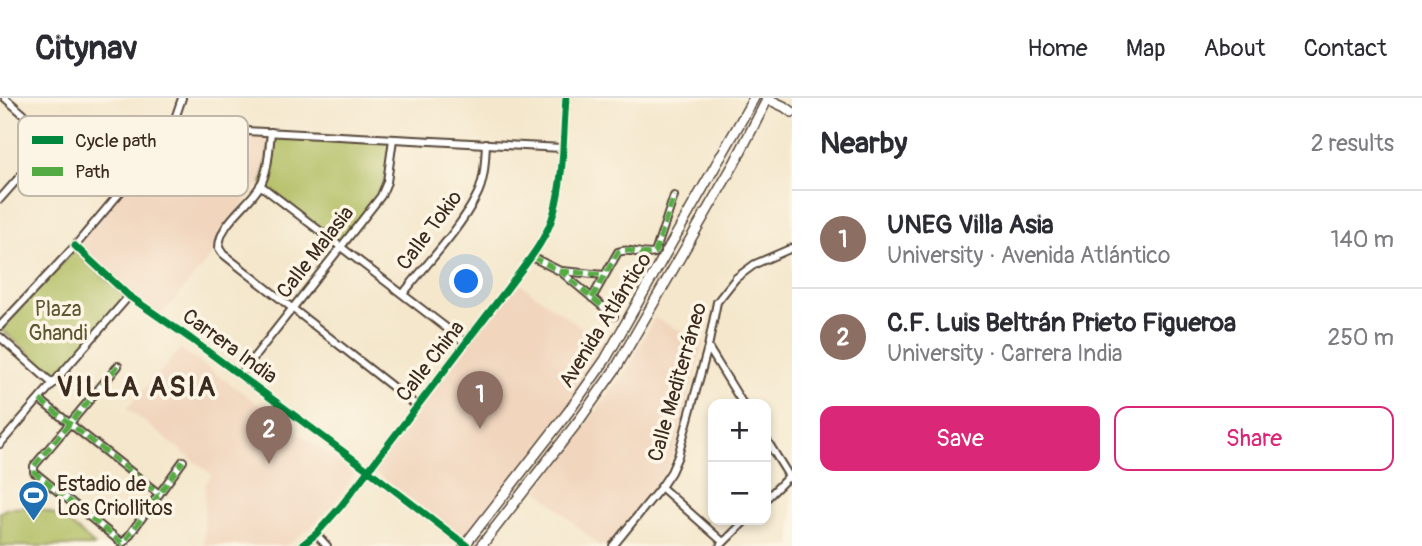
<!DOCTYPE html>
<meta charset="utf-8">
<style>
body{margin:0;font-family:Pangolin,sans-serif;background:#f2f2f3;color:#2b2b33}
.controls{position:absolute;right:21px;bottom:21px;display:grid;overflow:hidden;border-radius:14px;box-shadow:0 4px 10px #0003}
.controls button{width:63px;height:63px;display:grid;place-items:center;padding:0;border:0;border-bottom:2px solid #e1e1e2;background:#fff;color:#2b2b33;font:35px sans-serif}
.you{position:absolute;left:467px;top:184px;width:24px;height:24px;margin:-18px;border:5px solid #fff;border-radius:50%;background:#1a73e8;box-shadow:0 0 0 10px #1a73e833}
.badge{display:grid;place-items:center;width:46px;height:46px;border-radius:50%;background:#db2777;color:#fff;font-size:23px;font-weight:700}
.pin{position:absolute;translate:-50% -58px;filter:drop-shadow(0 2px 4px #0008)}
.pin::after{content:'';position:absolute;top:37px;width:24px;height:21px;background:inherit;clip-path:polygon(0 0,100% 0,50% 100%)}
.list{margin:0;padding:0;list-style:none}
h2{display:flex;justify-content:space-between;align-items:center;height:91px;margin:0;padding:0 28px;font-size:30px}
h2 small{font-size:23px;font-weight:400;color:#7c7c81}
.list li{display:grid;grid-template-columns:46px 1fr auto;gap:21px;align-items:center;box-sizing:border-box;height:98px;padding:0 28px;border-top:2px solid #e1e1e2}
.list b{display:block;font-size:26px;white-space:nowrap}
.list p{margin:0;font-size:23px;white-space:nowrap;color:#7c7c81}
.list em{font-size:23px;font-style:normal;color:#7c7c81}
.actions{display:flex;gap:14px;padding:21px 28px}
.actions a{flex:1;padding:16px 0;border:2px solid #db2777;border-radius:14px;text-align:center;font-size:24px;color:#db2777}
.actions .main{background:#db2777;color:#fff}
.map{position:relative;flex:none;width:792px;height:448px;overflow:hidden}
header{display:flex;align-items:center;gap:42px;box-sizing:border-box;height:98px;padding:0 35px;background:#fff;border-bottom:2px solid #e1e1e2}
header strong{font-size:33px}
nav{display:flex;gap:38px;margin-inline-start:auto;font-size:24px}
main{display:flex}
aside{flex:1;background:#fff}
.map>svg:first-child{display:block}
.built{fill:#f1d5bd}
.green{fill:#afbc5e;stroke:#75733e;stroke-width:2}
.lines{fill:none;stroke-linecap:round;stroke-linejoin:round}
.street-casing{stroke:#574638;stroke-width:10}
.secondary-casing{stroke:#574638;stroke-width:12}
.street{stroke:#fff;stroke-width:6}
.secondary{stroke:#fff;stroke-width:9}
.quiet{stroke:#55ab43;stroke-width:5;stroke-dasharray:10 5;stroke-linecap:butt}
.cycleway-casing{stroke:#fcf5e5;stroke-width:11}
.cycleway{stroke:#00873e;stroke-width:7}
.labels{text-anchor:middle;stroke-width:7;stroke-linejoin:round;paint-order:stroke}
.street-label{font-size:21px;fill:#3b2a1e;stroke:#fcf5e5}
.park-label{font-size:21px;fill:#5e5631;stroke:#fcf5e5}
.poi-label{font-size:21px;fill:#3b2a1e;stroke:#fcf5e5;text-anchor:start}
.district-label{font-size:28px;font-weight:bold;letter-spacing:2px;fill:#3b2a1e;stroke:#fcf5e5}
.key{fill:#fcf5e5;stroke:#c2b8a9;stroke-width:2}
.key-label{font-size:19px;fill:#3b2a1e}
</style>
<header>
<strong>Citynav</strong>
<nav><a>Home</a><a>Map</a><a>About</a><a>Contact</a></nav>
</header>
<main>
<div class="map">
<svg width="792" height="448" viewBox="0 0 792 448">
<rect width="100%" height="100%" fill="#fcf5e5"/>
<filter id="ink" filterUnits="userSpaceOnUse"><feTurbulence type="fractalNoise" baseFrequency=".0143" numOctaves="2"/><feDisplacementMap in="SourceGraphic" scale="14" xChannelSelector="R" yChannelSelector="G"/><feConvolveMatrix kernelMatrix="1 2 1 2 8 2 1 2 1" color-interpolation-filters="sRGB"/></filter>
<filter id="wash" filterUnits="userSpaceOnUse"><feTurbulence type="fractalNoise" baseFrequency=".00686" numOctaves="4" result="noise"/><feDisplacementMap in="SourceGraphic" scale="28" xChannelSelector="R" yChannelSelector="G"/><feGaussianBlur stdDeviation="1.57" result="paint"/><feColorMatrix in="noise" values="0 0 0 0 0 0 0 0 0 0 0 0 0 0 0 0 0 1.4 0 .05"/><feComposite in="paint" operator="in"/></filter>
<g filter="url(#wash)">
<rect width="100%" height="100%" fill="#f4e7cc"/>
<g class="built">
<polygon points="174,30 269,36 267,62 259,86 221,135 217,151 160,219 129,198 77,148"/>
<polygon points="520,186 613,252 465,446 373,372 469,245"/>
<polygon points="654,220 703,243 681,333 668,370 607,448 599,448 538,392 628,270"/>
<polygon points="181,251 355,375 336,403 311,429 285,448 204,448 205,387 212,377 127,310"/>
</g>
<g class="green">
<polygon points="272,36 392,42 389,66 380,97 342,147 262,86"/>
<polygon points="74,152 126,199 58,280 0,230"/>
<path d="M29,409C57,412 76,430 95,448H0V414L8,410Z"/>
</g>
</g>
<g filter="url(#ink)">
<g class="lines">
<defs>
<g id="street">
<polyline points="5,0 117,98"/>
<polyline points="173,29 562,50"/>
<path d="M271,34C269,51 269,72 260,88C248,108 219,125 219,150L223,156L417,308"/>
<polyline points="260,87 466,245"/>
<polyline points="0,101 53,41"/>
<polyline points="75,148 129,198 191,241 368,372 467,448"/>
<polyline points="532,159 560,173 614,218"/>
<polyline points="562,173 604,177"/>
<path d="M403,196C427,165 458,134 476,99C485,83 485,63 486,45"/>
<path d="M592,200L618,154C631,149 643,159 655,155L674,98"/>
<polyline points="0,228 75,148 170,35 182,0"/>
<polyline points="0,239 53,286"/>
<polyline points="708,249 743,306"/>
<polyline points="118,268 34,368 34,374 122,445 125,443 183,363"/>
<polyline points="240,277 381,98 387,84 393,41"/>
<polyline points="40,302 159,396"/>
<polyline points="766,341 792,383"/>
<polyline points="0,346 129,198"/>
<polyline points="661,389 723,444"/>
<polyline points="766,401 789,378"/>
<polyline points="316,436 327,448"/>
<path d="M301,448L316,436L341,408L519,175C533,157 548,137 554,114C564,78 563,37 566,0"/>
<polyline points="613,448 661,389 671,374 678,358 708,249 717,204 736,180 755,166 792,150"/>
<polyline points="720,448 746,422"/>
</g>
<g id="secondary">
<polyline points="766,0 785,9 792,14"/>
<polyline points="464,448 569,313 605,262 754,0"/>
<polyline points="481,448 580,321 616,270 734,66 768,0"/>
</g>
</defs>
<use href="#street" class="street-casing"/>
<use href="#secondary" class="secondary-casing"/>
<use href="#street" class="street"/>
<use href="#secondary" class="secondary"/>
<g class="quiet">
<polyline points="532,159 560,173 614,218"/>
<polyline points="560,173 604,177"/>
<path d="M592,200L618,154C631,149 643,159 655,155L674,98"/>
<polyline points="118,268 34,368 34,374 122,445 125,443 183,363"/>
<polyline points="40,302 159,396"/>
</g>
<defs>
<g id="cycleway">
<polyline points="75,148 129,198 191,241 368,372 467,448"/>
<path d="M301,448L316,436L341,408L519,175C533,157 548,137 554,114C564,78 563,37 566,0"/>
</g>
</defs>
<use href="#cycleway" class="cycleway-casing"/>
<use href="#cycleway" class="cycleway"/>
</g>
</g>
<defs>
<symbol id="stadium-pin" viewBox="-11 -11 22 30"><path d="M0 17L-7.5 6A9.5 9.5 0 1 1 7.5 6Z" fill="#1f6fb2" stroke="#fcf5e5"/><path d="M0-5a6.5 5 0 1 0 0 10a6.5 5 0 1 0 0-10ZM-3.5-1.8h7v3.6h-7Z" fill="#fff"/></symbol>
</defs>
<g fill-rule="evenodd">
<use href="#stadium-pin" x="16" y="380" width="35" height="47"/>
</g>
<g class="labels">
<g class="street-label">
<text transform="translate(429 132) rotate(-53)" y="7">Calle Tokio</text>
<text transform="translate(315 154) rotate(-52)" y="7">Calle Malasia</text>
<text transform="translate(605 222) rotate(-58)" y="7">Avenida Atlántico</text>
<text transform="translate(230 248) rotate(36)" y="7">Carrera India</text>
<text transform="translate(430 263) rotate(-52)" y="7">Calle China</text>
<text transform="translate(677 284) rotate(-74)" y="7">Calle Mediterráneo</text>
</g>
<g class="park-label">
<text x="58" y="218">Plaza<tspan x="58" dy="24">Ghandi</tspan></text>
</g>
<g class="poi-label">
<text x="57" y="393">Estadio de<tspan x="57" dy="24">Los Criollitos</tspan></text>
</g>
<g class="district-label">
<text x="137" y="298">VILLA ASIA</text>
</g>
</g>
<rect x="18" y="18" width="230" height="80" rx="10" class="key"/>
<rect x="32" y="38" width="31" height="8" fill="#00873e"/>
<rect x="32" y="69" width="31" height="9" fill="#55ab43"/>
<g class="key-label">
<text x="75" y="49">Cycle path</text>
<text x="75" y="80">Path</text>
</g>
</svg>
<div class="controls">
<button>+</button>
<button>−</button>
</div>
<div class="you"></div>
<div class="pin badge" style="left:480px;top:331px;background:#8d6e63">1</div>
<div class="pin badge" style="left:269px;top:366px;background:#8d6e63">2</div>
</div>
<aside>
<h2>Nearby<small>2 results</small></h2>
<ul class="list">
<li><span class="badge" style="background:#8d6e63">1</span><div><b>UNEG Villa Asia</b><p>University · Avenida Atlántico</p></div><em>140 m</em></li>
<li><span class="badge" style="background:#8d6e63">2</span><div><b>C.F. Luis Beltrán Prieto Figueroa</b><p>University · Carrera India</p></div><em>250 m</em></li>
</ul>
<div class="actions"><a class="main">Save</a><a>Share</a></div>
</aside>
</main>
